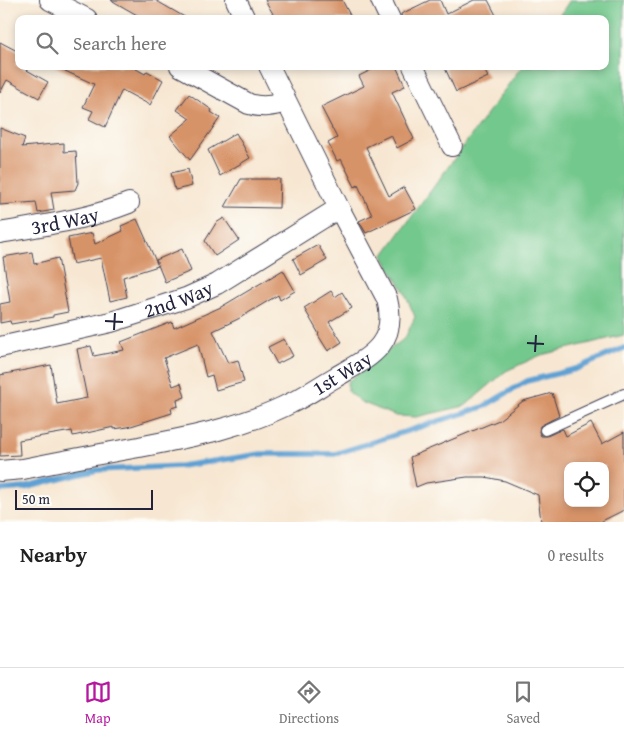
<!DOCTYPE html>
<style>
body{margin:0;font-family:"Gentium Book Plus",serif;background:#f6f6f6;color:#222}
.controls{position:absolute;right:15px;bottom:15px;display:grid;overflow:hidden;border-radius:10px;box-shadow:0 2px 8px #0003}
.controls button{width:45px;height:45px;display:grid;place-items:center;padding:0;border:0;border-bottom:1px solid #e0e0e0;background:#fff;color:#222;font:25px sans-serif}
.scale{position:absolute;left:15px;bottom:12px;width:138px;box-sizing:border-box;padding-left:5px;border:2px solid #22223b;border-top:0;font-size:14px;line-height:18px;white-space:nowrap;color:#22223b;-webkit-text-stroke:4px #fdfcf7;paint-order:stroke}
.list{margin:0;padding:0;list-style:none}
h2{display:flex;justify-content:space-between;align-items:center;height:65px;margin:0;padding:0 20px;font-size:21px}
h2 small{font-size:16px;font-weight:400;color:#767676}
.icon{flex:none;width:28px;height:28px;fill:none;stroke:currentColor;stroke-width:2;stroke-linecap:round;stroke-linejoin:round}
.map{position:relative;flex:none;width:624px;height:522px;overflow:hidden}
.search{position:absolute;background:#fff;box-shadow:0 2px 8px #0003;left:15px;right:15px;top:15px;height:55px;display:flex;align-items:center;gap:12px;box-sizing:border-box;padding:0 18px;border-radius:10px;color:#767676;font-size:19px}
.sheet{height:145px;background:#fff}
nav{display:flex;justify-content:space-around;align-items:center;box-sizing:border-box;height:70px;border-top:1px solid #e0e0e0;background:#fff;font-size:14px;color:#767676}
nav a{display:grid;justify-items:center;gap:2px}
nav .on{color:#b5179e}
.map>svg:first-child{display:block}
.green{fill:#73c88d;stroke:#4a7564}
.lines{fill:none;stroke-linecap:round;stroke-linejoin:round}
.stream{stroke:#5fa1d3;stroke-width:5.5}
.building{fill:#d79368;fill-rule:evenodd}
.lane-casing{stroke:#424052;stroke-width:12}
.street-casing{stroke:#424052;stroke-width:22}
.lane{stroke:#fff;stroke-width:10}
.street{stroke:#fff;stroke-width:20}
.ticks{fill:none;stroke:#22223b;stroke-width:2}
.labels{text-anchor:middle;stroke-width:4.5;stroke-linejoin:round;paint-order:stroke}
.street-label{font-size:20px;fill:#22223b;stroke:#fdfcf7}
</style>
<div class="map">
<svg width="624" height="522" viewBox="0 0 624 522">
<rect width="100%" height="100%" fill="#fdfcf7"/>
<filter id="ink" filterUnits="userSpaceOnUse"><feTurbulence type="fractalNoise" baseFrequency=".02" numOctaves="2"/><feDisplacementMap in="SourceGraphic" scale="10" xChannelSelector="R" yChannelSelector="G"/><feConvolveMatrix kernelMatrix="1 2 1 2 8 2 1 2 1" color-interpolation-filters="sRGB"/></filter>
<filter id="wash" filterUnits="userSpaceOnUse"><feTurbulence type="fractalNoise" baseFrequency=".0096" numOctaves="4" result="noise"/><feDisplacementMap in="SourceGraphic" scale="20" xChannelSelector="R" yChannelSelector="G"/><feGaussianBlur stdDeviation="1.12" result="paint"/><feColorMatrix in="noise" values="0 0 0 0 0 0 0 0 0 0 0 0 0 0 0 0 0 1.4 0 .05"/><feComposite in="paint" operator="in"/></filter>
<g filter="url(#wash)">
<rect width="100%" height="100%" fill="#f7e7d2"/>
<polygon class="green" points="570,0 624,0 624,335 541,355 506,371 465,406 416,417 396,416 361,402 348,391 347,382 405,338 415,317 404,291 383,256 522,66 605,66 605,19 557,19"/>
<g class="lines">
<polyline class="stream" points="0,490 24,488 97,470 181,466 261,454 335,454 483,407 527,381 576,369 624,348"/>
</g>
<g id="blocks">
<g class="building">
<polygon points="111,0 155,0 188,19 144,19"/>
<polygon points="265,0 342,0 352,19 276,19"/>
<polygon points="430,0 440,0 446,14 474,0 488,0 498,19 402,19 401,14"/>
<polygon points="0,42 19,52 19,58 16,64 48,82 39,98 7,80 0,93"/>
<polygon points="54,66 131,66 145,74 147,71 163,80 150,105 122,90 105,127 89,119 93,111 83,107 94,84"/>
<polygon points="379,66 396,66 405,86 392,92 414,139 397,148 391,135 366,147 389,196 404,187 416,209 366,233 359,221 372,215 358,185 355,187 341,159 337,161 328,143 337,138 321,107 364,86 359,76"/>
<polygon points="444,66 482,66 488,77 456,92"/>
<polygon points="189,94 212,110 211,112 220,118 190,160 170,136 190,119 177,110"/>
<polygon points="0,128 25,138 22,147 64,143 64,152 76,151 78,183 75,190 51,192 54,210 38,213 36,202 0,205"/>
<polygon points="236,133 250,158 220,176 208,150"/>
<polygon points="188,169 192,186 175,190 171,173"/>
<polygon points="241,179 280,179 279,208 225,207"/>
<polygon points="224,218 239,240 215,256 205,241 216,223"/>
<polygon points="137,219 158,266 123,277 127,297 110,301 101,258 73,264 68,238 92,233 95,244 123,231 121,226"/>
<polygon points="318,245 327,260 301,275 293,259"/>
<polygon points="182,249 191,271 165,282 156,260"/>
<polygon points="32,252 34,264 58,258 68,312 53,315 53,317 11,324 10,321 0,323 0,304 10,302 3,257"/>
<polygon points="283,270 295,291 280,300 278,295 238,319 213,331 228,363 238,360 244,382 216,390 212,375 206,377 198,344 164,358 173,386 181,383 185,397 177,400 178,406 171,408 172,413 128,427 114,429 114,427 73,436 72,431 19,440 20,455 0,456 0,375 51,365 57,404 87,398 77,349 91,346 94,356 124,350 121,342 172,322 174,328 221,307"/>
<polygon points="331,291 335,297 342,292 352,308 329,322 342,342 328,351 318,335 319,334 304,308"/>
<polygon points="284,339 293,356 277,364 268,347"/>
<path d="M552,393L559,416L540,426L539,432L541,436H547L563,429L566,436L591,423L602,444L624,432V510L600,522H541L538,495L505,481L485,477H467L426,483L416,487L410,457L499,420L523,401ZM568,466H605V503H568Z"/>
</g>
</g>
</g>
<g filter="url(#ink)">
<use href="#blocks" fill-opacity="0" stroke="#424052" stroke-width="1"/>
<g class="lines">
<defs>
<polyline id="lane" points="545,430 624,394"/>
<g id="street">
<polyline points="50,0 87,19"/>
<polyline points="236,0 245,19"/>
<polyline points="381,0 390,19"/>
<path d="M180,66L249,104C262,108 273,106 286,102"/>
<polyline points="413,66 452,146"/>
<path id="s1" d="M0,233C45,225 86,220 129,203"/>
<path id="s2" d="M0,347L111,322L186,298L217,284L339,208"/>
<path id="s3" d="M0,471L23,469C62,461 100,454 139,447C191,437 244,427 291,403C306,396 320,386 334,378C368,358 399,345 387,299L339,208L269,66"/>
</g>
</defs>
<use href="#lane" class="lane-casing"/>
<use href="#street" class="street-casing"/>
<use href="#lane" class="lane"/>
<use href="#street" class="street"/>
</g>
</g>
<path class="ticks" d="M105,321L123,322M114,330L115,313M527,343L544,344M535,352L536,335"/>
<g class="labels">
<g class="street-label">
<text dy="7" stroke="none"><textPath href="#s1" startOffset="66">3rd Way</textPath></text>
<text dy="7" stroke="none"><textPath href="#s2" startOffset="185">2nd Way</textPath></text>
<text dy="7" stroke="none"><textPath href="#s3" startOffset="359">1st Way</textPath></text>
</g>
</g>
</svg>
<div class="controls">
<button><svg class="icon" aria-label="locate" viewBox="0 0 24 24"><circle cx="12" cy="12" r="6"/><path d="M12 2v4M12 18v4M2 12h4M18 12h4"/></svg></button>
</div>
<div class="scale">50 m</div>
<div class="search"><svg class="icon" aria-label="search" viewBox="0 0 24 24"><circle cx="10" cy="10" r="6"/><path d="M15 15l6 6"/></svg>Search here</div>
</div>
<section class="sheet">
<h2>Nearby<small>0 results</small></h2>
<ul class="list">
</ul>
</section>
<nav>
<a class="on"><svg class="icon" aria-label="map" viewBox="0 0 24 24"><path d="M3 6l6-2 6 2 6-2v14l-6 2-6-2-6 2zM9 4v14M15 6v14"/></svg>Map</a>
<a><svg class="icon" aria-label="directions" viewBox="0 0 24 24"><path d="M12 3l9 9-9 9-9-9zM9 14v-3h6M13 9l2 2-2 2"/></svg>Directions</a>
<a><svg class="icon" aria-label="saved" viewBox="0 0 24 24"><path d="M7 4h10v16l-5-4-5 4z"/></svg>Saved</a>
</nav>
